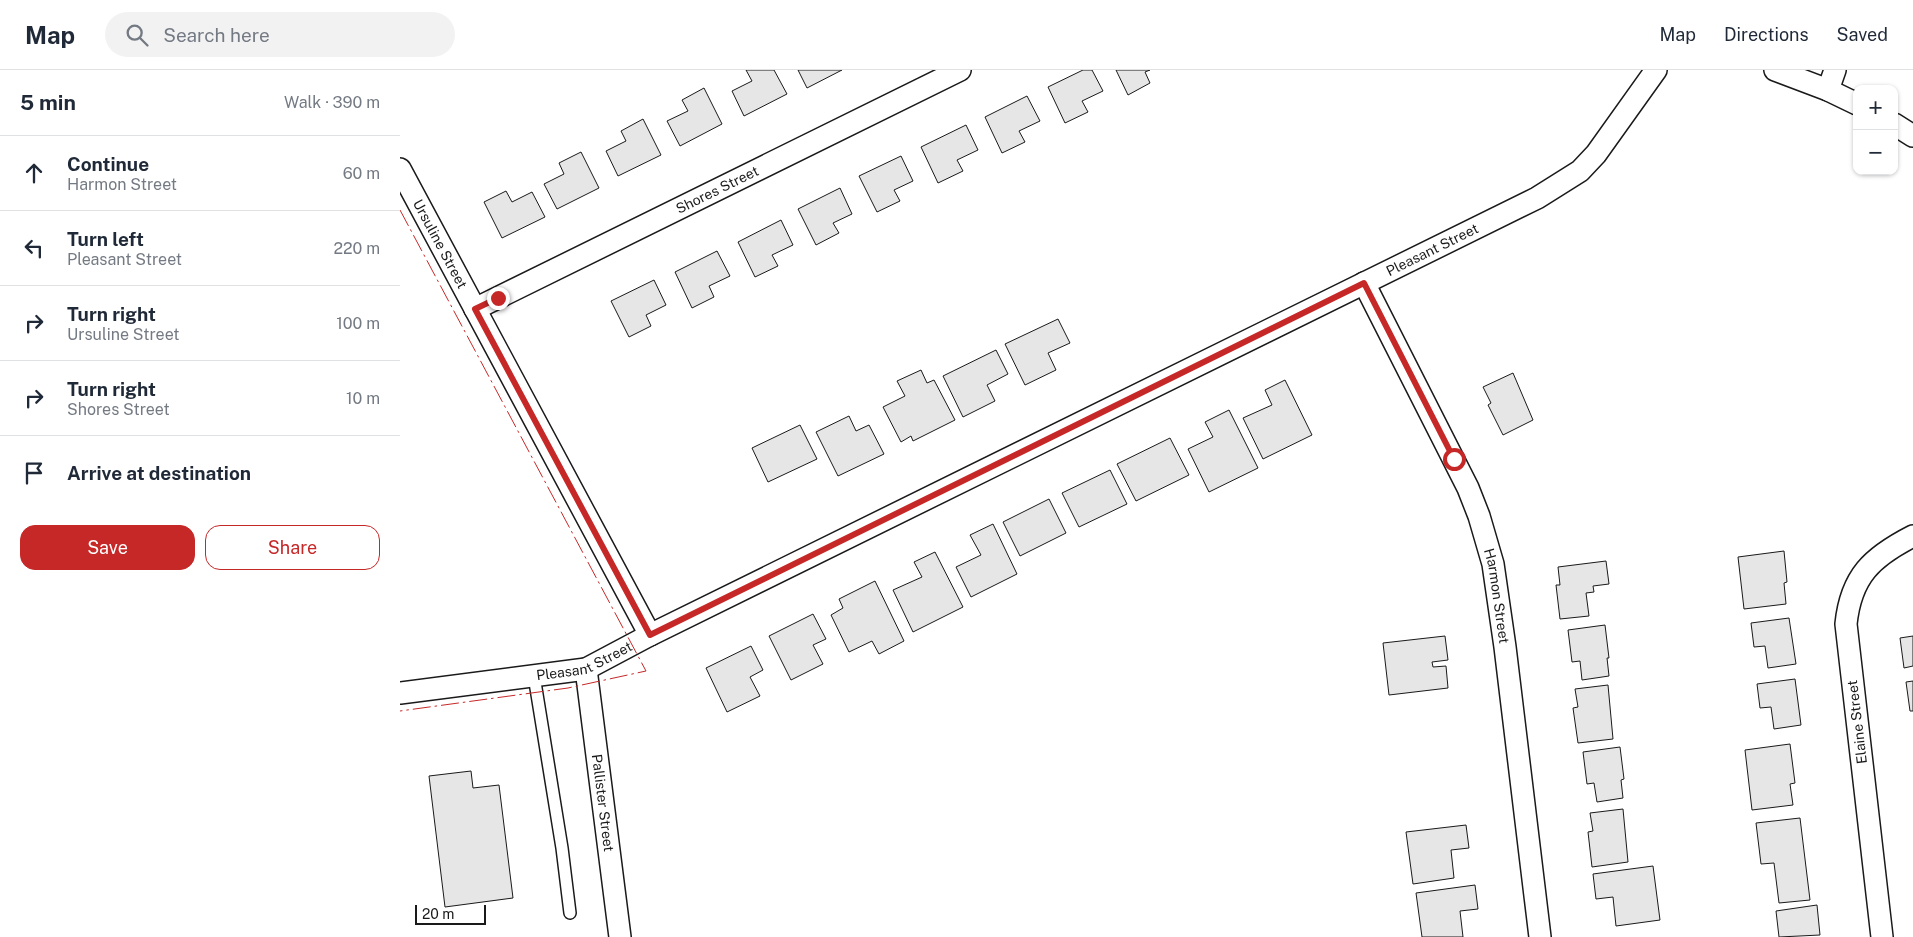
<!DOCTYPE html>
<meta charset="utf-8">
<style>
body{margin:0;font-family:"Public Sans",sans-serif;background:#f2f2f3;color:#1f2937}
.controls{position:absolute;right:15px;top:15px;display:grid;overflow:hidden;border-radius:10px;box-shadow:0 1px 4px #0004}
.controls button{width:45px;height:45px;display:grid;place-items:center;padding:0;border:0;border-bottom:1px solid #e0e1e3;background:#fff;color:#1f2937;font:25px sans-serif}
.scale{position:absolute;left:15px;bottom:12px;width:71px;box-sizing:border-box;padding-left:5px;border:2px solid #1a1a1a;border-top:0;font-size:14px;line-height:18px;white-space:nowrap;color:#1a1a1a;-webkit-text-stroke:4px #fff;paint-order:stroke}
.stop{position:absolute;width:15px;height:15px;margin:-11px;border:4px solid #c62828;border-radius:50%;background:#fff}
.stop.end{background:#c62828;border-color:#fff;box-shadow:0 1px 5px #0008}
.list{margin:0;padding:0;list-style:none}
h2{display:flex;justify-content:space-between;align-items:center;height:65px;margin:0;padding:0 20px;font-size:21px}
h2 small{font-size:16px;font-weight:400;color:#747a83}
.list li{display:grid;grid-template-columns:32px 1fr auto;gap:15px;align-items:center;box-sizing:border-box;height:75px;padding:0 20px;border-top:1px solid #e0e1e3}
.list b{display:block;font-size:19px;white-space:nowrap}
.list p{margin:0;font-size:16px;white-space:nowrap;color:#747a83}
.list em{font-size:16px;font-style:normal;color:#747a83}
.actions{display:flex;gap:10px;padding:15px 20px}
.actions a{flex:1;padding:11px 0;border:1px solid #c62828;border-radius:15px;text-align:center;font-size:18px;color:#c62828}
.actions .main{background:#c62828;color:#fff}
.icon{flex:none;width:28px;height:28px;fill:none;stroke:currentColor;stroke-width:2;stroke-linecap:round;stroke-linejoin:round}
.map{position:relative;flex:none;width:1513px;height:867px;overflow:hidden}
header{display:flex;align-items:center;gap:30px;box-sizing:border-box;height:70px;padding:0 25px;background:#fff;border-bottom:1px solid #e0e1e3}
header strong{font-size:24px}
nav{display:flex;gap:28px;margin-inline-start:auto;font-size:18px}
.search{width:350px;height:45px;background:#f2f2f3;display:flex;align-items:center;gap:12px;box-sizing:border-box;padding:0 18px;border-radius:28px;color:#747a83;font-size:19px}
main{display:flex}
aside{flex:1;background:#fff}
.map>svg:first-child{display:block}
.building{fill:#e6e6e6;stroke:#1a1a1a}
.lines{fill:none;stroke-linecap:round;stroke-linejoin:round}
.lane-casing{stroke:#1a1a1a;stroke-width:14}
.street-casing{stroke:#1a1a1a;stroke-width:24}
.lane{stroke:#fff;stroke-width:11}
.street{stroke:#fff;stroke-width:21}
.power{stroke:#c62828;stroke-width:1;stroke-dasharray:18 4 2.5 4;stroke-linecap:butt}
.route{stroke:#c62828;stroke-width:6}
.labels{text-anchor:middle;stroke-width:4;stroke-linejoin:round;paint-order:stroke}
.street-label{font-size:14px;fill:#1a1a1a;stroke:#fff}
</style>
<header>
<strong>Map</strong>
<div class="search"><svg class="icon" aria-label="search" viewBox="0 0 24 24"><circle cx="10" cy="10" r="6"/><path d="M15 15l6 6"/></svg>Search here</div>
<nav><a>Map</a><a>Directions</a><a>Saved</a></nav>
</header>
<main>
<aside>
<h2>5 min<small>Walk · 390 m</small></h2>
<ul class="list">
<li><svg class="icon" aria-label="ahead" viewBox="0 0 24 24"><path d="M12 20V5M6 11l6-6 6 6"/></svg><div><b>Continue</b><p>Harmon Street</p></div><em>60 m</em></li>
<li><svg class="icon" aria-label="left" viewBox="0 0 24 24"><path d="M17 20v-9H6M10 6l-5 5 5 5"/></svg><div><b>Turn left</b><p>Pleasant Street</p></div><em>220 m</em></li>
<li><svg class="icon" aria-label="right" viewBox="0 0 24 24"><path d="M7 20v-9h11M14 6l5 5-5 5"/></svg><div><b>Turn right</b><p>Ursuline Street</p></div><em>100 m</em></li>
<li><svg class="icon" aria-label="right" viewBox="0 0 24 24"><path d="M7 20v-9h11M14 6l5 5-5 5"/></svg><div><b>Turn right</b><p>Shores Street</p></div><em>10 m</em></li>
<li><svg class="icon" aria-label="arrive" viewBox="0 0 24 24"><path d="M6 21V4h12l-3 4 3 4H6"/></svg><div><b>Arrive at destination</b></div></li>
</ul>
<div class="actions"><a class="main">Save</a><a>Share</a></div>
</aside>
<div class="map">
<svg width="1513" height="867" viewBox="0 0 1513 867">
<rect width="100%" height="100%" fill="#fff"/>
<g class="building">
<polygon points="346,0 374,0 387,24 344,46 332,21 352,11"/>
<polygon points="398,0 442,0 407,18"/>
<polygon points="683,0 692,0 703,21 682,31 688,42 665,53 648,17"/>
<polygon points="716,0 750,0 745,2 750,13 728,25"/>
<polygon points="304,18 322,54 280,76 267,51 288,41 282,30"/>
<polygon points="627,26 640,51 619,61 625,72 602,83 585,47"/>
<polygon points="243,49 261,85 218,106 206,81 226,71 221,61"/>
<polygon points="566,55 578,80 557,90 563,101 538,113 521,77"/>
<polygon points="181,82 199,118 157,139 144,114 164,104 159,93"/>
<polygon points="501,86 513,111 494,120 500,131 477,142 459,106"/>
<polygon points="440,118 452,144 433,153 439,163 416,175 398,139"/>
<polygon points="106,121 112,132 132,122 145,147 102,168 84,132"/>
<polygon points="381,150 393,175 372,185 378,196 355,207 338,172"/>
<polygon points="317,181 330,206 309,216 314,227 292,238 275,202"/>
<polygon points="254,210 266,235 246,245 251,256 229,267 211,231"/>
<polygon points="658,249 670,273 648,283 656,300 625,315 605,274"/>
<polygon points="596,280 608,304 587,315 595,331 563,347 543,306"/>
<polygon points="521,300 527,313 534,310 555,350 513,371 511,366 501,372 483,337 505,326 497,311"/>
<polygon points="1113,303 1133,350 1103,365 1088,335 1091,333 1083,317"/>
<polygon points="885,310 912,365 863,389 843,348 872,335 865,320"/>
<polygon points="829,340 858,398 809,422 788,379 813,367 805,352"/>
<polygon points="449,346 456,361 469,355 484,384 438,406 416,362"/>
<polygon points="400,355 417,389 368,412 352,378"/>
<polygon points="770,368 789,405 736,431 717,394"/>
<polygon points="710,400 727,434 679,457 662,423"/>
<polygon points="649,429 666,463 620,486 603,452"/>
<polygon points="593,454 617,504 571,527 556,497 581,485 570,465"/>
<polygon points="1384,481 1387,512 1384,513 1386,534 1344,539 1338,487"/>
<polygon points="535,482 563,537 513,562 493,520 522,507 514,492"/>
<polygon points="1206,491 1209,514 1193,516 1194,522 1186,523 1189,546 1160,549 1156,515 1160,515 1158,497"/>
<polygon points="475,511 504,571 479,584 472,571 449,582 431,545 443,538 439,529"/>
<polygon points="413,544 426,569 413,575 423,594 391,610 369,566"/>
<polygon points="1389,548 1396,594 1368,598 1365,576 1354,577 1351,553"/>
<polygon points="1205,555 1209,588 1207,588 1209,606 1182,610 1180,591 1172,592 1168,560"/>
<polygon points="1045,566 1048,590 1032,592 1033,597 1046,596 1048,618 989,625 983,573"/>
<polygon points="1513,566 1513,596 1504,598 1500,568"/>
<polygon points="351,576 363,600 350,607 360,626 327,642 306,598"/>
<polygon points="1395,609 1401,655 1374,659 1371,637 1360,638 1357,614"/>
<polygon points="1513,611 1513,641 1510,641 1506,612"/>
<polygon points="1208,615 1213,669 1178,673 1173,638 1178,637 1175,619"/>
<polygon points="1390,674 1395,713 1390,714 1393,735 1352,740 1345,680"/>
<polygon points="1220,677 1224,709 1221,710 1223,728 1197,732 1194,713 1187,714 1183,682"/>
<polygon points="71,701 73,718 99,715 113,828 45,837 29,706"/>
<polygon points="1223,739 1228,792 1192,797 1188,762 1193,761 1190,743"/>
<polygon points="1400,748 1410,830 1379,833 1374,793 1361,794 1356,753"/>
<polygon points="1066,755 1069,778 1051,780 1054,808 1013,814 1006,762"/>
<polygon points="1253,796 1260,850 1216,856 1213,827 1196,829 1193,804"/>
<polygon points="1075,815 1078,839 1060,841 1063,867 1022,867 1016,823"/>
<polygon points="1417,835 1420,865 1379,867 1376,841"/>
</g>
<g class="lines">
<defs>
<polyline id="lane" points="134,606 162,778 170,843"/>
<g id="street">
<polyline points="1375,0 1428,20 1457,34"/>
<polyline points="1428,20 1435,0"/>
<polyline points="1494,54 1513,66"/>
<path id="s1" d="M0,99L250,565"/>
<path id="s2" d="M964,213L1068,418L1079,446L1093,494L1105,577L1140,867"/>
<path id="s3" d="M75,239L560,0"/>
<path id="s4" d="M186,599L220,867"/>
<path id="s5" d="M0,623L186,599L250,565L1137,128L1180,101L1196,84L1256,0"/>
<path d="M1482,867L1446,554C1451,506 1472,487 1513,466"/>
</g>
</defs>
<use href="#lane" class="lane-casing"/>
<use href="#street" class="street-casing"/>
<use href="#lane" class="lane"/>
<use href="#street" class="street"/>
<polyline class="power" points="0,140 246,601 168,618 0,641"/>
</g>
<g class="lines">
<polyline class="route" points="98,228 75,239 250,565 964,213 1054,389"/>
</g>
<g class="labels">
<g class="street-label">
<text dy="5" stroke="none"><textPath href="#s3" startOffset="270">Shores Street</textPath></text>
<text dy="5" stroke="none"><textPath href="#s1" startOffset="85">Ursuline Street</textPath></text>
<text dy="5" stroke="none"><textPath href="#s5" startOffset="1132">Pleasant Street</textPath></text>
<text dy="5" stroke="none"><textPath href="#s2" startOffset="342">Harmon Street</textPath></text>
<text dy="5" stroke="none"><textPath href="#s5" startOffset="188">Pleasant Street</textPath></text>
<text transform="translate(1457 652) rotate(-97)" y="5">Elaine Street</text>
<text dy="5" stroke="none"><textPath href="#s4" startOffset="135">Pallister Street</textPath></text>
</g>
</g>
</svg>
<div class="controls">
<button>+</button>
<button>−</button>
</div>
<div class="scale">20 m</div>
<div class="stop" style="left:1054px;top:389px"></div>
<div class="stop end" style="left:98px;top:228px"></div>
</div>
</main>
